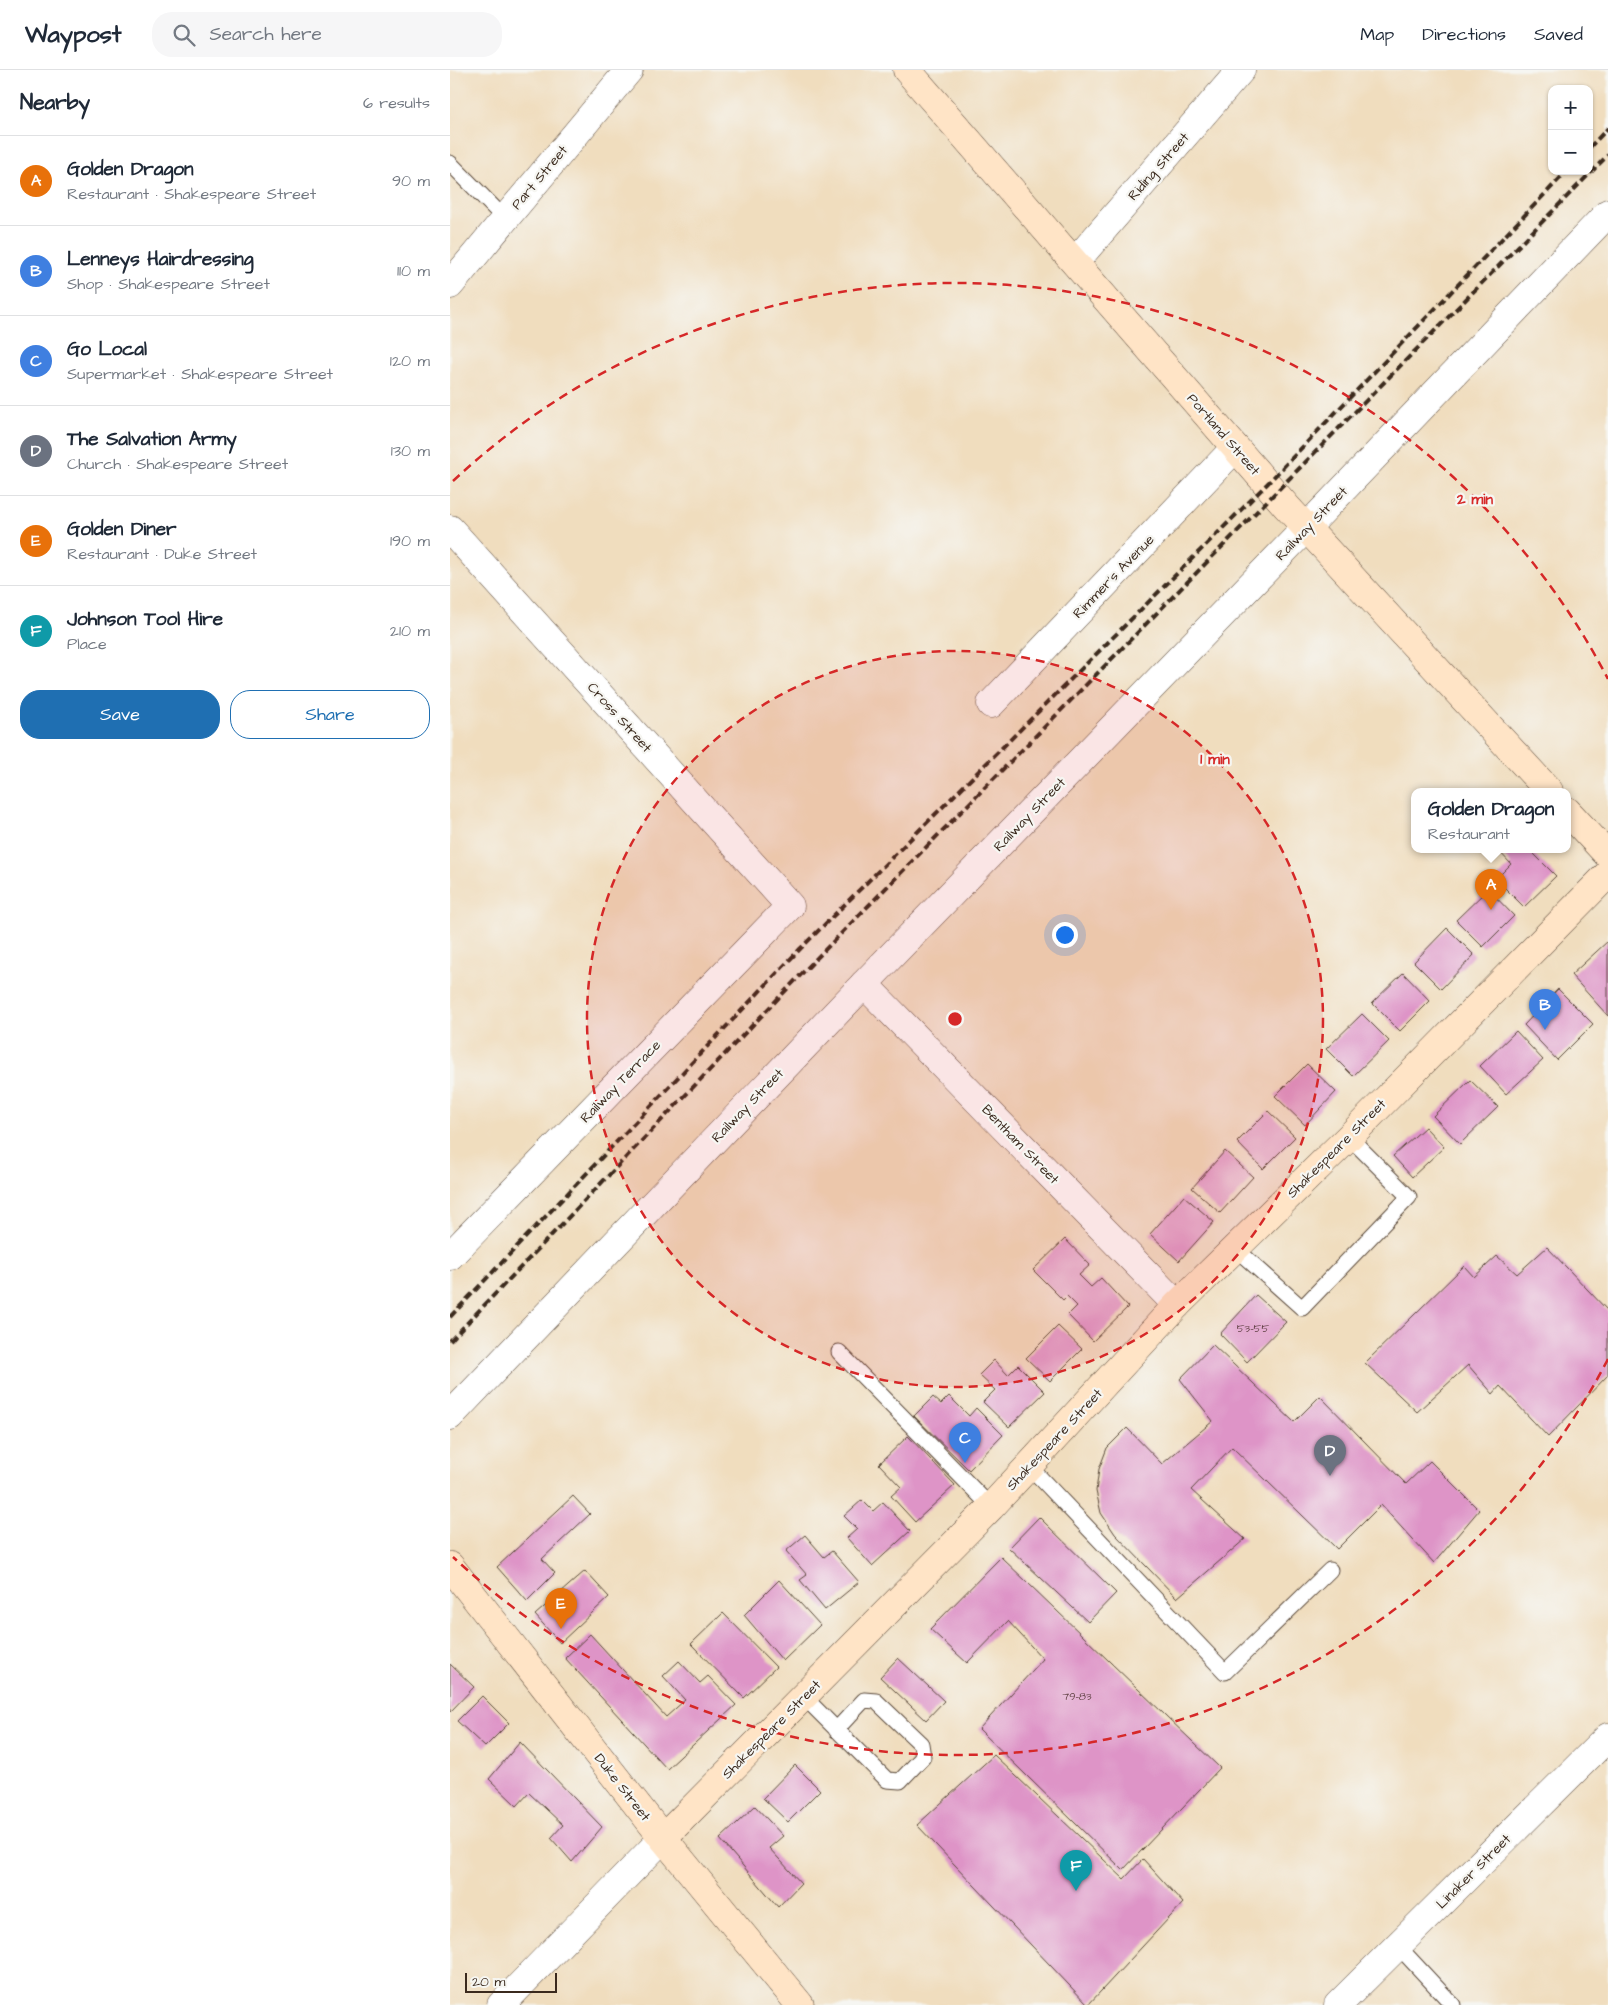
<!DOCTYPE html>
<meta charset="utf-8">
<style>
body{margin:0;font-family:"Architects Daughter",sans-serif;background:#f6f6f7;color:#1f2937}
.controls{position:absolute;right:15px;top:15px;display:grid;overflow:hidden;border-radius:10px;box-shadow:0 1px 4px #0004}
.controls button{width:45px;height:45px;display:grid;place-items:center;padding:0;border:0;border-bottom:1px solid #e0e1e3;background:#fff;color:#1f2937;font:25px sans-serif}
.scale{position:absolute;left:15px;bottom:12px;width:92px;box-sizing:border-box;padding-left:5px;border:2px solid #3b2a1e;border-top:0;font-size:14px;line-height:18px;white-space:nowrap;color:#3b2a1e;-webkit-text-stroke:4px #f6f6f2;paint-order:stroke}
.you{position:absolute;left:614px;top:864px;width:18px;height:18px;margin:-12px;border:4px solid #fff;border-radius:50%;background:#1a73e8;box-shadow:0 0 0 8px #1a73e833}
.badge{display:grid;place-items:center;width:32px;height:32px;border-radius:50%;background:#1f6fb2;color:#fff;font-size:16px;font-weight:700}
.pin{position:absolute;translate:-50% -41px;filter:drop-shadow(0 1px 2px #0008)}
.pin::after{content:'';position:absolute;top:26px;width:18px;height:15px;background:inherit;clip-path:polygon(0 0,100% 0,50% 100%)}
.popup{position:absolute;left:961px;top:718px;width:160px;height:65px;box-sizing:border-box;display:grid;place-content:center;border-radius:10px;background:#fff;filter:drop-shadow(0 1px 4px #0005);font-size:16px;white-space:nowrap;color:#747a83}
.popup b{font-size:19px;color:#1f2937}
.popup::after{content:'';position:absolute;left:50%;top:100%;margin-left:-10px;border:10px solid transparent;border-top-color:#fff}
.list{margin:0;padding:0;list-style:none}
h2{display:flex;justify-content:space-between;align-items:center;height:65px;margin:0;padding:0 20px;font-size:21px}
h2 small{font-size:16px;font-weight:400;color:#747a83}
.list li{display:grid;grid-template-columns:32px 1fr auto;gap:15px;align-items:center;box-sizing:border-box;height:90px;padding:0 20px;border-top:1px solid #e0e1e3}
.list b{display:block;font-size:19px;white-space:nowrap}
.list p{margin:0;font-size:16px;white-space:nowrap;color:#747a83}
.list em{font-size:16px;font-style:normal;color:#747a83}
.actions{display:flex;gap:10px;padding:15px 20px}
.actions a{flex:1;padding:11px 0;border:1px solid #1f6fb2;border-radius:20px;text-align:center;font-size:18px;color:#1f6fb2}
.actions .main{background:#1f6fb2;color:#fff}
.icon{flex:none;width:28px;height:28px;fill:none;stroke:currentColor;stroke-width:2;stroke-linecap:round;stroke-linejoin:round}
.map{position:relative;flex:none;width:1158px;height:1935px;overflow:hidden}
header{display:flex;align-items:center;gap:30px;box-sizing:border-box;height:70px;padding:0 25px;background:#fff;border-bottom:1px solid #e0e1e3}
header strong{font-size:24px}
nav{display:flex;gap:28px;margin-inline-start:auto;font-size:18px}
.search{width:350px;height:45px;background:#f6f6f7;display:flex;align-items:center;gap:12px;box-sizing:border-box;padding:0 18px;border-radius:20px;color:#747a83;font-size:19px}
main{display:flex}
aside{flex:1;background:#fff}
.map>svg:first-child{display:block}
.building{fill:#de94c7}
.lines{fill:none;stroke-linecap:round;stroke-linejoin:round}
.lane-casing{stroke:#564536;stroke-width:17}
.street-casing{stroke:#564536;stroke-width:29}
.secondary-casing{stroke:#564536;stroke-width:29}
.lane{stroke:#fff;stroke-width:15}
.street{stroke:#fff;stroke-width:28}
.secondary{stroke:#ffe4c6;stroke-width:28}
.rail{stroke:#3b2a1e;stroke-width:4;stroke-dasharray:8 4;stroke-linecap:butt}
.ring{fill:none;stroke:#d62828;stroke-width:2.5;stroke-dasharray:9 6}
.labels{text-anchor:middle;stroke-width:4.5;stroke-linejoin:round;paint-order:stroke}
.number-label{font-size:11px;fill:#644448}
.street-label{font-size:14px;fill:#3b2a1e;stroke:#f6f6f2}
.centre{fill:#d62828;stroke:#f6f6f2;stroke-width:2.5}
.ring-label{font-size:15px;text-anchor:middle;font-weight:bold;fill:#d62828;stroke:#f6f6f2;stroke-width:4.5;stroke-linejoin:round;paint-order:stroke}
</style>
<header>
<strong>Waypost</strong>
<div class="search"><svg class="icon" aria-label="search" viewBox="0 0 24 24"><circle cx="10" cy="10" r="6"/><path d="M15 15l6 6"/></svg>Search here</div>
<nav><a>Map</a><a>Directions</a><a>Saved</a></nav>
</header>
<main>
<aside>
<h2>Nearby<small>6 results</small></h2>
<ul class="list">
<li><span class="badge" style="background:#e8710a">A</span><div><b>Golden Dragon</b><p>Restaurant · Shakespeare Street</p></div><em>90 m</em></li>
<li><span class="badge" style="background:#3f7fe0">B</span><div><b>Lenneys Hairdressing</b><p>Shop · Shakespeare Street</p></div><em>110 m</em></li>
<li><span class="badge" style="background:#3f7fe0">C</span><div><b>Go Local</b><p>Supermarket · Shakespeare Street</p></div><em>120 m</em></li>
<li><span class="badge" style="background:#6b7280">D</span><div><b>The Salvation Army</b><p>Church · Shakespeare Street</p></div><em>130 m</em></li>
<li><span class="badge" style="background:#e8710a">E</span><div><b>Golden Diner</b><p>Restaurant · Duke Street</p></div><em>190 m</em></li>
<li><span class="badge" style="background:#0f9aa8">F</span><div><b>Johnson Tool Hire</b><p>Place</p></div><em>210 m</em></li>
</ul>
<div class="actions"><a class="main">Save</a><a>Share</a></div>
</aside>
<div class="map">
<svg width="1158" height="1935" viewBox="0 0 1158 1935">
<rect width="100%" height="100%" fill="#f6f6f2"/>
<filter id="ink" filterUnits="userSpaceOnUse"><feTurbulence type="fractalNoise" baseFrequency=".02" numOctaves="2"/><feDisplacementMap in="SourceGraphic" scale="10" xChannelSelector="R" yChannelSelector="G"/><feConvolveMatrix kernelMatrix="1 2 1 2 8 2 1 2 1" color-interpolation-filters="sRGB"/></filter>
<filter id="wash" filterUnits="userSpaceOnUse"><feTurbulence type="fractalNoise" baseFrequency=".0096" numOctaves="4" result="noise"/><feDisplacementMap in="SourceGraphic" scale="20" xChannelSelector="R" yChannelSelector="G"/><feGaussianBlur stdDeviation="1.12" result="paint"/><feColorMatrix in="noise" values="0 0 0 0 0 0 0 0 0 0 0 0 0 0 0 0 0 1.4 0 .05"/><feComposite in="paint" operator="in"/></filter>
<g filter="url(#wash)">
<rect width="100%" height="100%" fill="#f0ddbe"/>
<g id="blocks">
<g class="building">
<polygon points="1047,779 1079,779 1106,806 1074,837 1046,809 1061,794"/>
<polygon points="1038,819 1064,846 1033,877 1006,850"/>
<polygon points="997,858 1024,885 991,919 964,892"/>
<polygon points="1158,871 1158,946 1121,905"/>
<polygon points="953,903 980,931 950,961 922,933"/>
<polygon points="1108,919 1143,954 1107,990 1074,955"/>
<polygon points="912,944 939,971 903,1006 876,979"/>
<polygon points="1066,961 1093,990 1056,1024 1030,996"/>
<polygon points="857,994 886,1022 855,1055 825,1026"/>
<polygon points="1020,1010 1048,1037 1010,1074 983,1046"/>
<polygon points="818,1041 845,1067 813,1099 787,1072"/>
<polygon points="975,1057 994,1077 962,1107 943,1086"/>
<polygon points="775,1081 803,1107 770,1143 742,1118"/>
<polygon points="734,1126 764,1152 729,1191 700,1164"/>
<polygon points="615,1169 640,1195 629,1205 641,1217 651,1208 678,1237 643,1271 618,1245 627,1236 617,1226 613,1230 583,1200"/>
<polygon points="1097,1177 1158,1241 1158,1305 1098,1367 1050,1316 1043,1324 1018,1295 967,1342 915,1293 1014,1196 1024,1207 1047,1186 1067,1204"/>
<polygon points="806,1225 836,1252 797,1292 770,1264"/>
<polygon points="608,1256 632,1279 600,1311 576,1288"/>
<polygon points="763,1275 844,1352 870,1326 956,1414 980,1391 1029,1440 984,1493 931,1435 887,1479 782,1377 741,1420 795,1469 727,1528 665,1464 651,1443 646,1421 649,1399 657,1378 677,1358 712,1394 763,1351 730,1309"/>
<polygon points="544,1290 558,1305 568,1295 595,1322 559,1357 533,1332 545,1320 529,1305"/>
<polygon points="499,1326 519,1346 526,1338 553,1365 519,1400 464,1346 483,1327 491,1334"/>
<polygon points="458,1366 505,1415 465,1452 441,1426 451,1417 429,1394"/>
<polygon points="123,1426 140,1444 92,1489 105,1503 77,1531 47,1497"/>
<polygon points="412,1430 423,1441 433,1432 460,1461 422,1496 397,1468 407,1459 394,1446"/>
<polygon points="589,1447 666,1523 638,1552 559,1478"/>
<polygon points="355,1465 374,1487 382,1481 409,1512 375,1540 350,1510 357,1505 336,1481"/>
<polygon points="551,1487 770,1698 673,1800 529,1659 593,1589 558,1551 517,1593 480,1559"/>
<polygon points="135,1501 159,1527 110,1573 85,1545"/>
<polygon points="329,1510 370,1555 333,1591 294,1545"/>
<polygon points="273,1543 326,1597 294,1628 241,1574"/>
<polygon points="140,1564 216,1647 235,1630 213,1606 229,1591 250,1613 258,1606 286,1635 217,1699 115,1588"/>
<polygon points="448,1588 494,1631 476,1650 430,1607"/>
<polygon points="0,1594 24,1617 0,1642"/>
<polygon points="32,1626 59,1653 35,1677 7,1651"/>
<polygon points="70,1672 152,1757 122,1792 101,1768 113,1755 79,1723 67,1736 39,1709"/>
<polygon points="544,1685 674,1809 693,1789 733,1833 638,1935 467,1755"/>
<polygon points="345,1695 370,1720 338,1752 313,1728"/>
<polygon points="305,1736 333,1766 319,1778 351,1813 328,1837 270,1769"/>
</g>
</g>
</g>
<g filter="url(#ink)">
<use href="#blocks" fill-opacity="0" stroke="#564536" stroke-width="1"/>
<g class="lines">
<defs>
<g id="lane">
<polyline points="0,93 55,149"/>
<polyline points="785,1178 852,1238 959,1127 899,1067"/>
<polyline points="389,1282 541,1437"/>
<polyline points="579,1396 775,1602 880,1500"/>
<polyline points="353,1626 437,1710 450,1711 473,1687 471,1674 426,1631 414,1630 386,1660"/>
<polyline points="948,1876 1003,1935"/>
</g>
<g id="street">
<polyline points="625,192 791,0"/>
<polyline points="0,215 179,0"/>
<polyline points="0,459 340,836 0,1186"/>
<polyline points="541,634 785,378"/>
<polyline points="414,914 727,1235"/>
<polyline points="0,1346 414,914 856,458 1158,143"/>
<polyline points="51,1935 213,1768"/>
<polyline points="888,1935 1158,1667"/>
</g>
<g id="secondary">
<polyline points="457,0 837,437 1099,721"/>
<polyline points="1117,741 1158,785"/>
<polyline points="0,1496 213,1768 350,1935"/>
<polyline points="213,1768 541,1437 727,1235 899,1067 1158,804"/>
</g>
</defs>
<use href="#lane" class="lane-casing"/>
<use href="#street" class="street-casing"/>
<use href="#secondary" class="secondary-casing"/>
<use href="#lane" class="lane"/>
<use href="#street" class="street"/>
<use href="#secondary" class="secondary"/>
<g class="rail">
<polyline points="1139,78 1158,58"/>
<polyline points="0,1247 350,879 817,414 1117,101"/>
<polyline points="0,1271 363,892 1158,85"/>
</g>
</g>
</g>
<circle cx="505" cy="949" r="368" fill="#d62828" fill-opacity=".12"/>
<g class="ring">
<circle cx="505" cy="949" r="368"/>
<path d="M1158 1289A736 736 0 0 1 3 1487M3 411A736 736 0 0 1 1158 609"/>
</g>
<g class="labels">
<g class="number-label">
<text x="803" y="1262">53-55</text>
<text x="627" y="1630">79-83</text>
</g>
<g class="street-label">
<text transform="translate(708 96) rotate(-49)" y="5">Riding Street</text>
<text transform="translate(89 107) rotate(-50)" y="5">Part Street</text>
<text transform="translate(774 364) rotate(49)" y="5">Portland Street</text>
<text transform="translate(861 453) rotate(-46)" y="5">Railway Street</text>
<text transform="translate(663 506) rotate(-46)" y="5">Rimmer's Avenue</text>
<text transform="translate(170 647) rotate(48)" y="5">Cross Street</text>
<text transform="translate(579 744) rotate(-46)" y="5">Railway Street</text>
<text transform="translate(170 1011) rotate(-46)" y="5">Railway Terrace</text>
<text transform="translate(297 1035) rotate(-46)" y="5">Railway Street</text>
<text transform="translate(571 1074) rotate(46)" y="5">Bentham Street</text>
<text transform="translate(886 1078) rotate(-45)" y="5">Shakespeare Street</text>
<text transform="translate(604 1369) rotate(-47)" y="5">Shakespeare Street</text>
<text transform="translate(321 1659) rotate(-45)" y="5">Shakespeare Street</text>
<text transform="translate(173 1717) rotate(52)" y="5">Duke Street</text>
<text transform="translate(1023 1801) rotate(-45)" y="5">Linaker Street</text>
</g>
</g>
<circle cx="505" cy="949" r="8" class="centre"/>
<g class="ring-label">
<text x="1025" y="434">2 min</text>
<text x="765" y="694">1 min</text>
</g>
</svg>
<div class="controls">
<button>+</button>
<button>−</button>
</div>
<div class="scale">20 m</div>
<div class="you"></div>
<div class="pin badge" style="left:1041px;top:840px;background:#e8710a">A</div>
<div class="popup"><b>Golden Dragon</b>Restaurant</div>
<div class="pin badge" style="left:1095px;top:960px;background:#3f7fe0">B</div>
<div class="pin badge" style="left:515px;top:1393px;background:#3f7fe0">C</div>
<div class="pin badge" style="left:880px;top:1406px;background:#6b7280">D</div>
<div class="pin badge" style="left:111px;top:1559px;background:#e8710a">E</div>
<div class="pin badge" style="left:626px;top:1821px;background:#0f9aa8">F</div>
</div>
</main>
